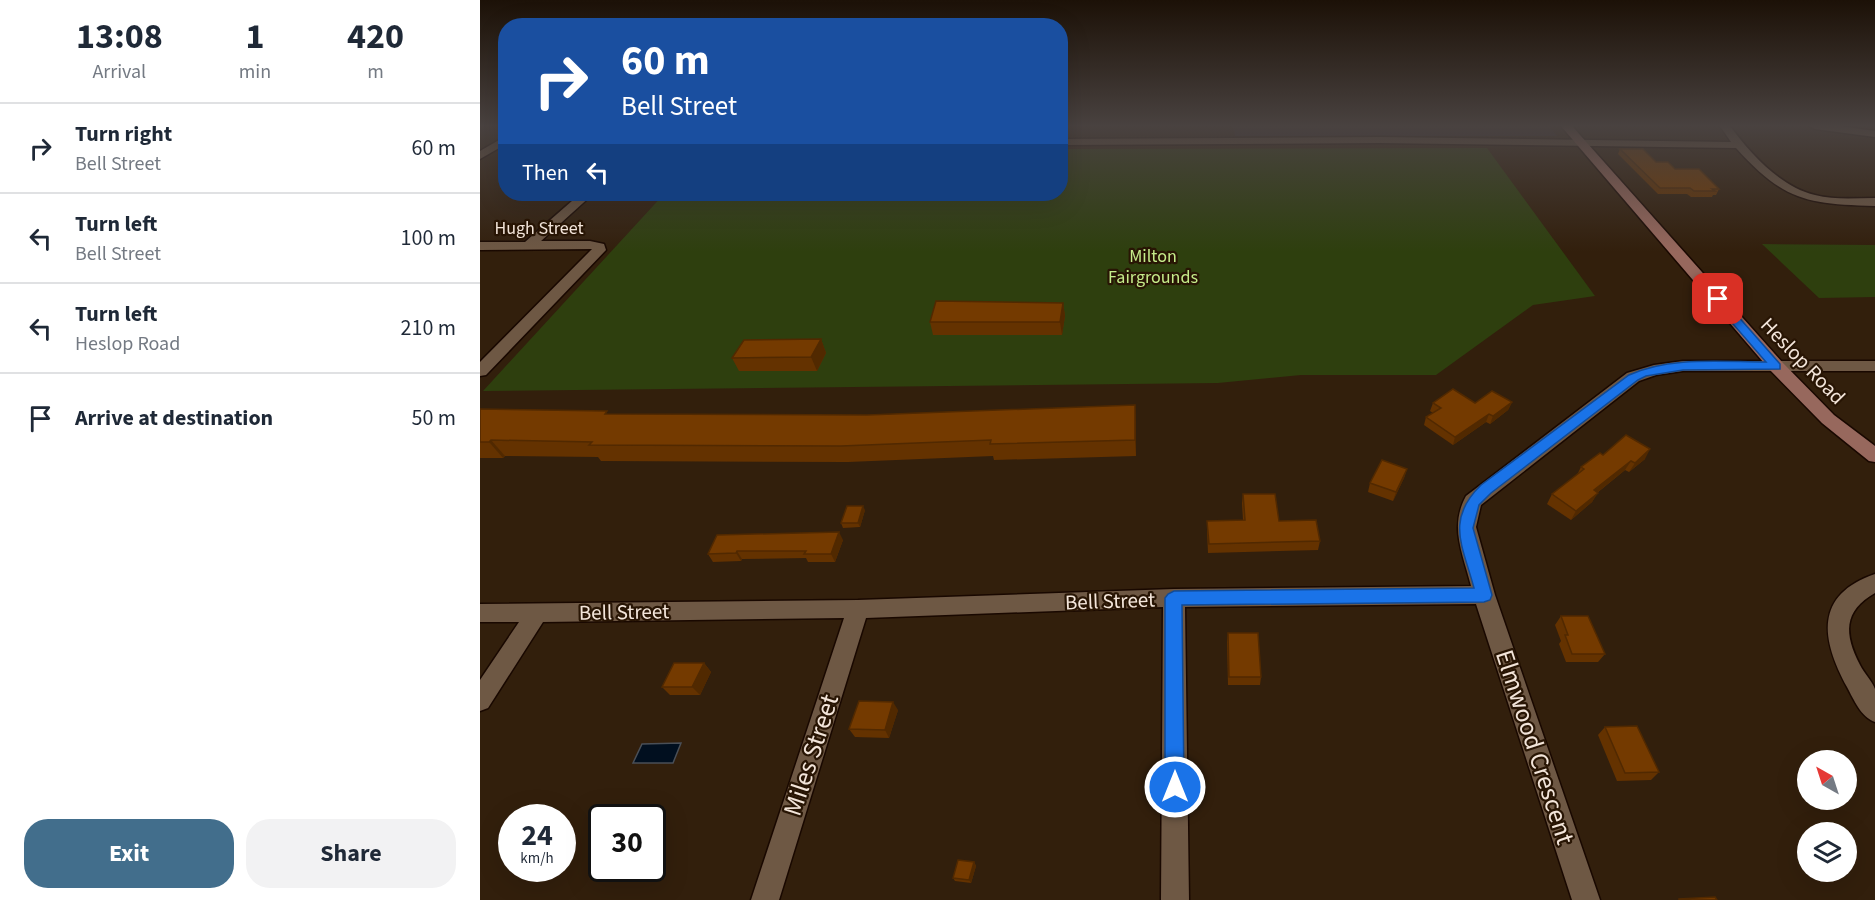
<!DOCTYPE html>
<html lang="en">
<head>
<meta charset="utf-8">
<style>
	:root { --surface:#fff; --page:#f2f2f3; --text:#1f2937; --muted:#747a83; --line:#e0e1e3; --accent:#426e8c }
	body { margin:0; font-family:"Source Sans 3",sans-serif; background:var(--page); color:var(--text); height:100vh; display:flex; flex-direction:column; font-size:22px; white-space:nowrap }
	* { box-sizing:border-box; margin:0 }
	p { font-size:20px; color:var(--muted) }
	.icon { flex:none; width:33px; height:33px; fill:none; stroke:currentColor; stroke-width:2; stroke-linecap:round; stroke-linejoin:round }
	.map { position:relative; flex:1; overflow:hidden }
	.side { display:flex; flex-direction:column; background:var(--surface); width:480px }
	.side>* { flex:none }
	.guide { position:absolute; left:18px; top:18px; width:570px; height:183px; border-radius:24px; box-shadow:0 6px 24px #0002; background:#1a4fa0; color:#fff; overflow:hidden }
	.needle { width:39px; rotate:321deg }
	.buttons { position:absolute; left:1317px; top:750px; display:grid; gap:12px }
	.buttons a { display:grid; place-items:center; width:60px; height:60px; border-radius:50%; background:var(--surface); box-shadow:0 6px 24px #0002; font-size:30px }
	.speed { position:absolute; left:18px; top:804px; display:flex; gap:12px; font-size:30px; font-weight:700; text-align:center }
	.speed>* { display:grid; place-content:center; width:78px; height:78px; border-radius:50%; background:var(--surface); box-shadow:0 6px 24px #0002; line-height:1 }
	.speed small { font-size:15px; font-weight:400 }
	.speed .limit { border:3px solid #111; border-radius:9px; background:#fff; color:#111 }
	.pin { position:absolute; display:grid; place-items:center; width:51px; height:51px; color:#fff; margin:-26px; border-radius:12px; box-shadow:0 3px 9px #0006 }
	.me { position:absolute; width:66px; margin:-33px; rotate:0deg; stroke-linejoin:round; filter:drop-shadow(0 0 4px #0008) }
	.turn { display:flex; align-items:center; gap:21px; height:126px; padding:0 24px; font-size:27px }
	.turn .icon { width:78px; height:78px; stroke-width:2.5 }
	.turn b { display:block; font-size:42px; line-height:51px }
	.then { display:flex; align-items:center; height:57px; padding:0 24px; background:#0003; gap:12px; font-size:22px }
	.eta { display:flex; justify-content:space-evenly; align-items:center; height:102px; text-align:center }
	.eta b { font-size:36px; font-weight:700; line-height:42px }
	.primary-button { display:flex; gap:12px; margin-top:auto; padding:12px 24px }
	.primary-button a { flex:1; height:69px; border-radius:24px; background:var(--accent); color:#fff; font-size:24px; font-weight:700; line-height:69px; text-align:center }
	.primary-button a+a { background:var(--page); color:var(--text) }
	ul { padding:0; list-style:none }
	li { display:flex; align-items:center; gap:18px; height:90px; padding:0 24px; border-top:2px solid var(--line) }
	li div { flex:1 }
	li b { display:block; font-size:22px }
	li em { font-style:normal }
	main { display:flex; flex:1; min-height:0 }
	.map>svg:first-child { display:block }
</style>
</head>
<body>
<main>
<section class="side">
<div class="eta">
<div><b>13:08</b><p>Arrival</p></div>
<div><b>1</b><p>min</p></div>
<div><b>420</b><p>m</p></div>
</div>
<ul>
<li><svg class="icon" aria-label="right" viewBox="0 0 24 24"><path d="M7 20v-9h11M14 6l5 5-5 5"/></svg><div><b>Turn right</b><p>Bell Street</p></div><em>60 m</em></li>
<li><svg class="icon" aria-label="left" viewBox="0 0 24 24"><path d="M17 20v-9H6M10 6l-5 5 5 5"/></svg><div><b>Turn left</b><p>Bell Street</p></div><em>100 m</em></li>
<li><svg class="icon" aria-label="left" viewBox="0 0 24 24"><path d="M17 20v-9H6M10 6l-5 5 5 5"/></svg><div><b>Turn left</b><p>Heslop Road</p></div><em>210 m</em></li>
<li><svg class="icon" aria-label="arrive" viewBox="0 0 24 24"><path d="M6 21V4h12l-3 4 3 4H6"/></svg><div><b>Arrive at destination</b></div><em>50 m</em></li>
</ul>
<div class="primary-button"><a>Exit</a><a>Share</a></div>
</section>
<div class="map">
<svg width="1395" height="900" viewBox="0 0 1395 900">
	<rect width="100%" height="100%" fill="#321f0c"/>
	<!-- education -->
	<path fill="#322634" d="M753,126h316l8,10h-322z"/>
	<!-- green -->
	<g fill="#2e3f0e">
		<path d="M1007,148l108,148 -62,9 -97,70h-135l-83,8 -735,8 181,-197h396l1,-45z"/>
		<path d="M1282,244l113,1v52l-56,1z"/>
	</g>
	<!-- water -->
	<path fill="#010f1f" stroke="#4a4f57" stroke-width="1.5" d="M201,743l-8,20h-40l9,-19z"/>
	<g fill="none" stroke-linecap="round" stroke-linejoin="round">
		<defs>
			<g id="street">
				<path d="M1240,126h10c20,27 50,61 85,69 19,5 40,3 60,3v8c-68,-2 -91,-5 -139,-58l-356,-5 -320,2v-6l320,-2 351,5z"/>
				<path d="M1330,126h29l36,5v6l-60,-8z"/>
				<path d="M26,136v8l-26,15v-8z"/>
				<path d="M100,194h13l-52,47h49l14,3 2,6 -120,125 -6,1v-14l112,-113 -112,1v-8h45z"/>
				<path d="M1203,361h192v10h-192l-27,4 -17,6 -158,124 -5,22 19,68 105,305h-28l-96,-296 -291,3 4,293h-28l2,-293 -297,11 -87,282h-28l93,-282 -301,4 -55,86 -8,3v-31l39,-58h-39v-18l378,-4 316,-11 297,-3c-8,-32 -22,-59 -5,-90l161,-123 27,-8z"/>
				<path d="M1395,574v19c-32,18 -31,41 -15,72 4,8 12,16 15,24 0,9 0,24 0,33 -14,-5 -21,-22 -28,-35 -26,-48 -33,-92 28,-113z"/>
			</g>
			<path id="secondary" d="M1081,126h11l210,236 52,53 41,31v16l-6,-1 -47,-38 -52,-53z"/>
		</defs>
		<!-- street casing -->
		<use href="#street" stroke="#190800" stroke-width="3"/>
		<!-- secondary casing -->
		<use href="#secondary" stroke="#190800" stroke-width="3"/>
		<!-- street -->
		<use href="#street" fill="#6e5844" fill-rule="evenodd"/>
		<!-- secondary -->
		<use href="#secondary" fill="#97685d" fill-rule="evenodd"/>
	</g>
	<!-- wall -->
	<g fill="#643200">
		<path d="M1140,149l55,20 44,20 -3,6h-3l-1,2h-21l-4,-3h-29l-40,-40z"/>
		<path d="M583,303l2,13 -3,19h-129l-3,-13z"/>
		<path d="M341,339l5,14 -9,18h-78l-7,-13z"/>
		<path d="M1032,402l-4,8 -18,14 -4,-2 -33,23 -29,-20 2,-8 7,-4 -3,-2 3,-8z"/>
		<path d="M0,409l129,5 527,7v35l-142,4 -1,-4 -145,6 -247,-1 -3,-4 -93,-1 -2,2h-23z"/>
		<path d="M1123,455l42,4 -16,13 -4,-2 -28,23 -5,9 -21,18 -24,-16 5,-10 25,-19 4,-8z"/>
		<path d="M927,469l-3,9 -11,23 -25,-9 2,-9z"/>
		<path d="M763,494l36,27 41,20 -2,9 -110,3 -1,-22v-10l36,-1 -1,-17z"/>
		<path d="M385,510l-5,17 -17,1 -2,-5z"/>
		<path d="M363,540l-8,22h-27l-2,-4 -64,1 -1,2 -28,1 -5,-8z"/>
		<path d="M1081,616l44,38 -7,8h-32l-7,-18 2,-3 -6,-16z"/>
		<path d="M748,633l33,44 -1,8h-32l-1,-43z"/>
		<path d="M224,663l7,9 -11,23h-30l-8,-8z"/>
		<path d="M418,710l-9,28 -34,-1 -6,-8z"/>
		<path d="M1125,727l54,45 -8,8 -34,1 -19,-46z"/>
		<path d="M494,862l2,4 -5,17 -16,-2 -2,-3z"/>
	</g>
	<!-- shaded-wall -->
	<g fill="#512900">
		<path d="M583,303l2,13 -3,19 -2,-13z"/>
		<path d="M341,339l5,14 -9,18 -6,-14z"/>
		<path d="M1032,402l-4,8 -18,14 3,-8z"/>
		<path d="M655,405l1,16v35l-1,-16z"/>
		<path d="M1009,414l-3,8 -33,23 2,-8z"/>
		<path d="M11,440l14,16 -2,2 -14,-16z"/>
		<path d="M1170,449l-5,10 -16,13 6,-9z"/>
		<path d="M1151,461l-6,9 -37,30 6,-10z"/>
		<path d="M927,469l-3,9 -11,23 3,-9z"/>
		<path d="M1118,493l-6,9 -21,18 5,-9z"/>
		<path d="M383,506l2,4 -5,17 -2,-4z"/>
		<path d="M359,532l4,8 -8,22 -4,-8z"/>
		<path d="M257,551l5,8 -1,2 -5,-8z"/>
		<path d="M224,663l7,9 -11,23 -8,-8z"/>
		<path d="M413,702l5,8 -9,28 -4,-8z"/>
		<path d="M494,862l2,4 -5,17 -2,-3z"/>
	</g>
	<!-- building -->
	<g fill="#743a00" stroke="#512900" stroke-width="1.5">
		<path d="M1140,149h23l13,13h12l7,7h24l20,20h-7l3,2h-21l-4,-3h-30z"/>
		<path d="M456,301l127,2 -3,19h-130z"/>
		<path d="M341,339l-10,18 -79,1 12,-18z"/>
		<path d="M973,389l22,14 17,-12 20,11 -19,14 -4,-2 -34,23 -29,-20 15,-9 -8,-5z"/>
		<path d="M655,405v35l-145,4 1,-4 -150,6 -252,-1 3,-3 -101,-2 -2,2h-9v-33l127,2 -2,3 262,1z"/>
		<path d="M1146,435l24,14 -15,14 -4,-2 -37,29 4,3 -22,18 -24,-17 32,-25 -3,-2 19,-14 3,2z"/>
		<path d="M902,460l25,9 -11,23 -26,-9z"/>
		<path d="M763,494h32l4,27 37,-1 4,21 -111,3 -2,-23 38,-1z"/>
		<path d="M367,506h16l-5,17h-17z"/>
		<path d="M359,532l-8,22h-27l2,-3h-69l-1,2 -28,1 9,-19z"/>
		<path d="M1081,616h27l17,38h-33l-7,-19h3z"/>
		<path d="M748,633h30l3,44h-32z"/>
		<path d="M194,663h30l-12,24h-30z"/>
		<path d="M379,701l34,1 -8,28 -36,-1z"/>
		<path d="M1157,726l22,46 -34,1 -20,-46z"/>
		<path d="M478,860l16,2 -5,18 -16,-2z"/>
		<path d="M1235,897l2,3h-38v-1z"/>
	</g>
	<!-- sky -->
	<linearGradient id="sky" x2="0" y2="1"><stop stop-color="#1c1107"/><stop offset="0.5" stop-color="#494240"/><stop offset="1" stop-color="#494240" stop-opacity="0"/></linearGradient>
	<rect width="1395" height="252" fill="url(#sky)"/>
	<!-- route -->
	<path fill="#1a73e8" stroke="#114b97" stroke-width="1.5" d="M1238,296l3,1 59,67v5l-97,1 -37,6 -8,4 -147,113 -12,12 -6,23 19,67 -2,5 -6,2 -302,3 2,182 -2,7 -7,3 -7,-3 -3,-7v-189l3,-4 6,-3 300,-3c-11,-42 -29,-68 7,-103l148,-110c41,-19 93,-13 137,-13l-52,-60v-5z"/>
	<g text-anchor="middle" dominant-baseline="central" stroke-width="4.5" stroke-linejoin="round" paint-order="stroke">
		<!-- far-street labels -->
		<g font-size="18" fill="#f3e5da" stroke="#281504">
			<text x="59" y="228">Hugh Street</text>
		</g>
		<!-- far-park labels -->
		<g font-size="18" fill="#c5ec8a" stroke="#281504">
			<text x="673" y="256">Milton<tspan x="673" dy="21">Fairgrounds</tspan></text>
		</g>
		<!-- street labels -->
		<g font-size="21" fill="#f3e5da" stroke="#281504">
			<text transform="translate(1323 361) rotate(46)">Heslop Road</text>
			<text transform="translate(630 601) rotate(-2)">Bell Street</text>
			<text transform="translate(144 612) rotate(-1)">Bell Street</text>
		</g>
		<!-- near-street labels -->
		<g font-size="26" fill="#f3e5da" stroke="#281504">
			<text transform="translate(1055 747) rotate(72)">Elmwood Crescent</text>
			<text transform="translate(331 755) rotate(-72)">Miles Street</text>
		</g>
	</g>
</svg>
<div class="buttons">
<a><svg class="needle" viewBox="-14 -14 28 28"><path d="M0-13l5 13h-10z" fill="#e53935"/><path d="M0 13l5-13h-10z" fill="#747a83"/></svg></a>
<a><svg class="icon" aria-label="layers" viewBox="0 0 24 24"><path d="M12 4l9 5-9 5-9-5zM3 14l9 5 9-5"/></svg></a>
</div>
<div class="speed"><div>24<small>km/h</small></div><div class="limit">30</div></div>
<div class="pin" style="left:1238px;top:299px;background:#d93025"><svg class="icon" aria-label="arrive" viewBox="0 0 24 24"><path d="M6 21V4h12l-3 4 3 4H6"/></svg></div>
<svg class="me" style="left:695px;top:787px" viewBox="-20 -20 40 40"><circle r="17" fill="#1a73e8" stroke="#fff" stroke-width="3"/><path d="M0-11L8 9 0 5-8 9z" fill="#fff"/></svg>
<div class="guide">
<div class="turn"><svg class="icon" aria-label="right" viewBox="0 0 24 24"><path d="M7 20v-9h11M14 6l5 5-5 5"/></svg><div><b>60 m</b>Bell Street</div></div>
<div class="then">Then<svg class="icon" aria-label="left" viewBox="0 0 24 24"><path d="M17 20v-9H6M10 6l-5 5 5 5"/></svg></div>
</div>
</div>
</main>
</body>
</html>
